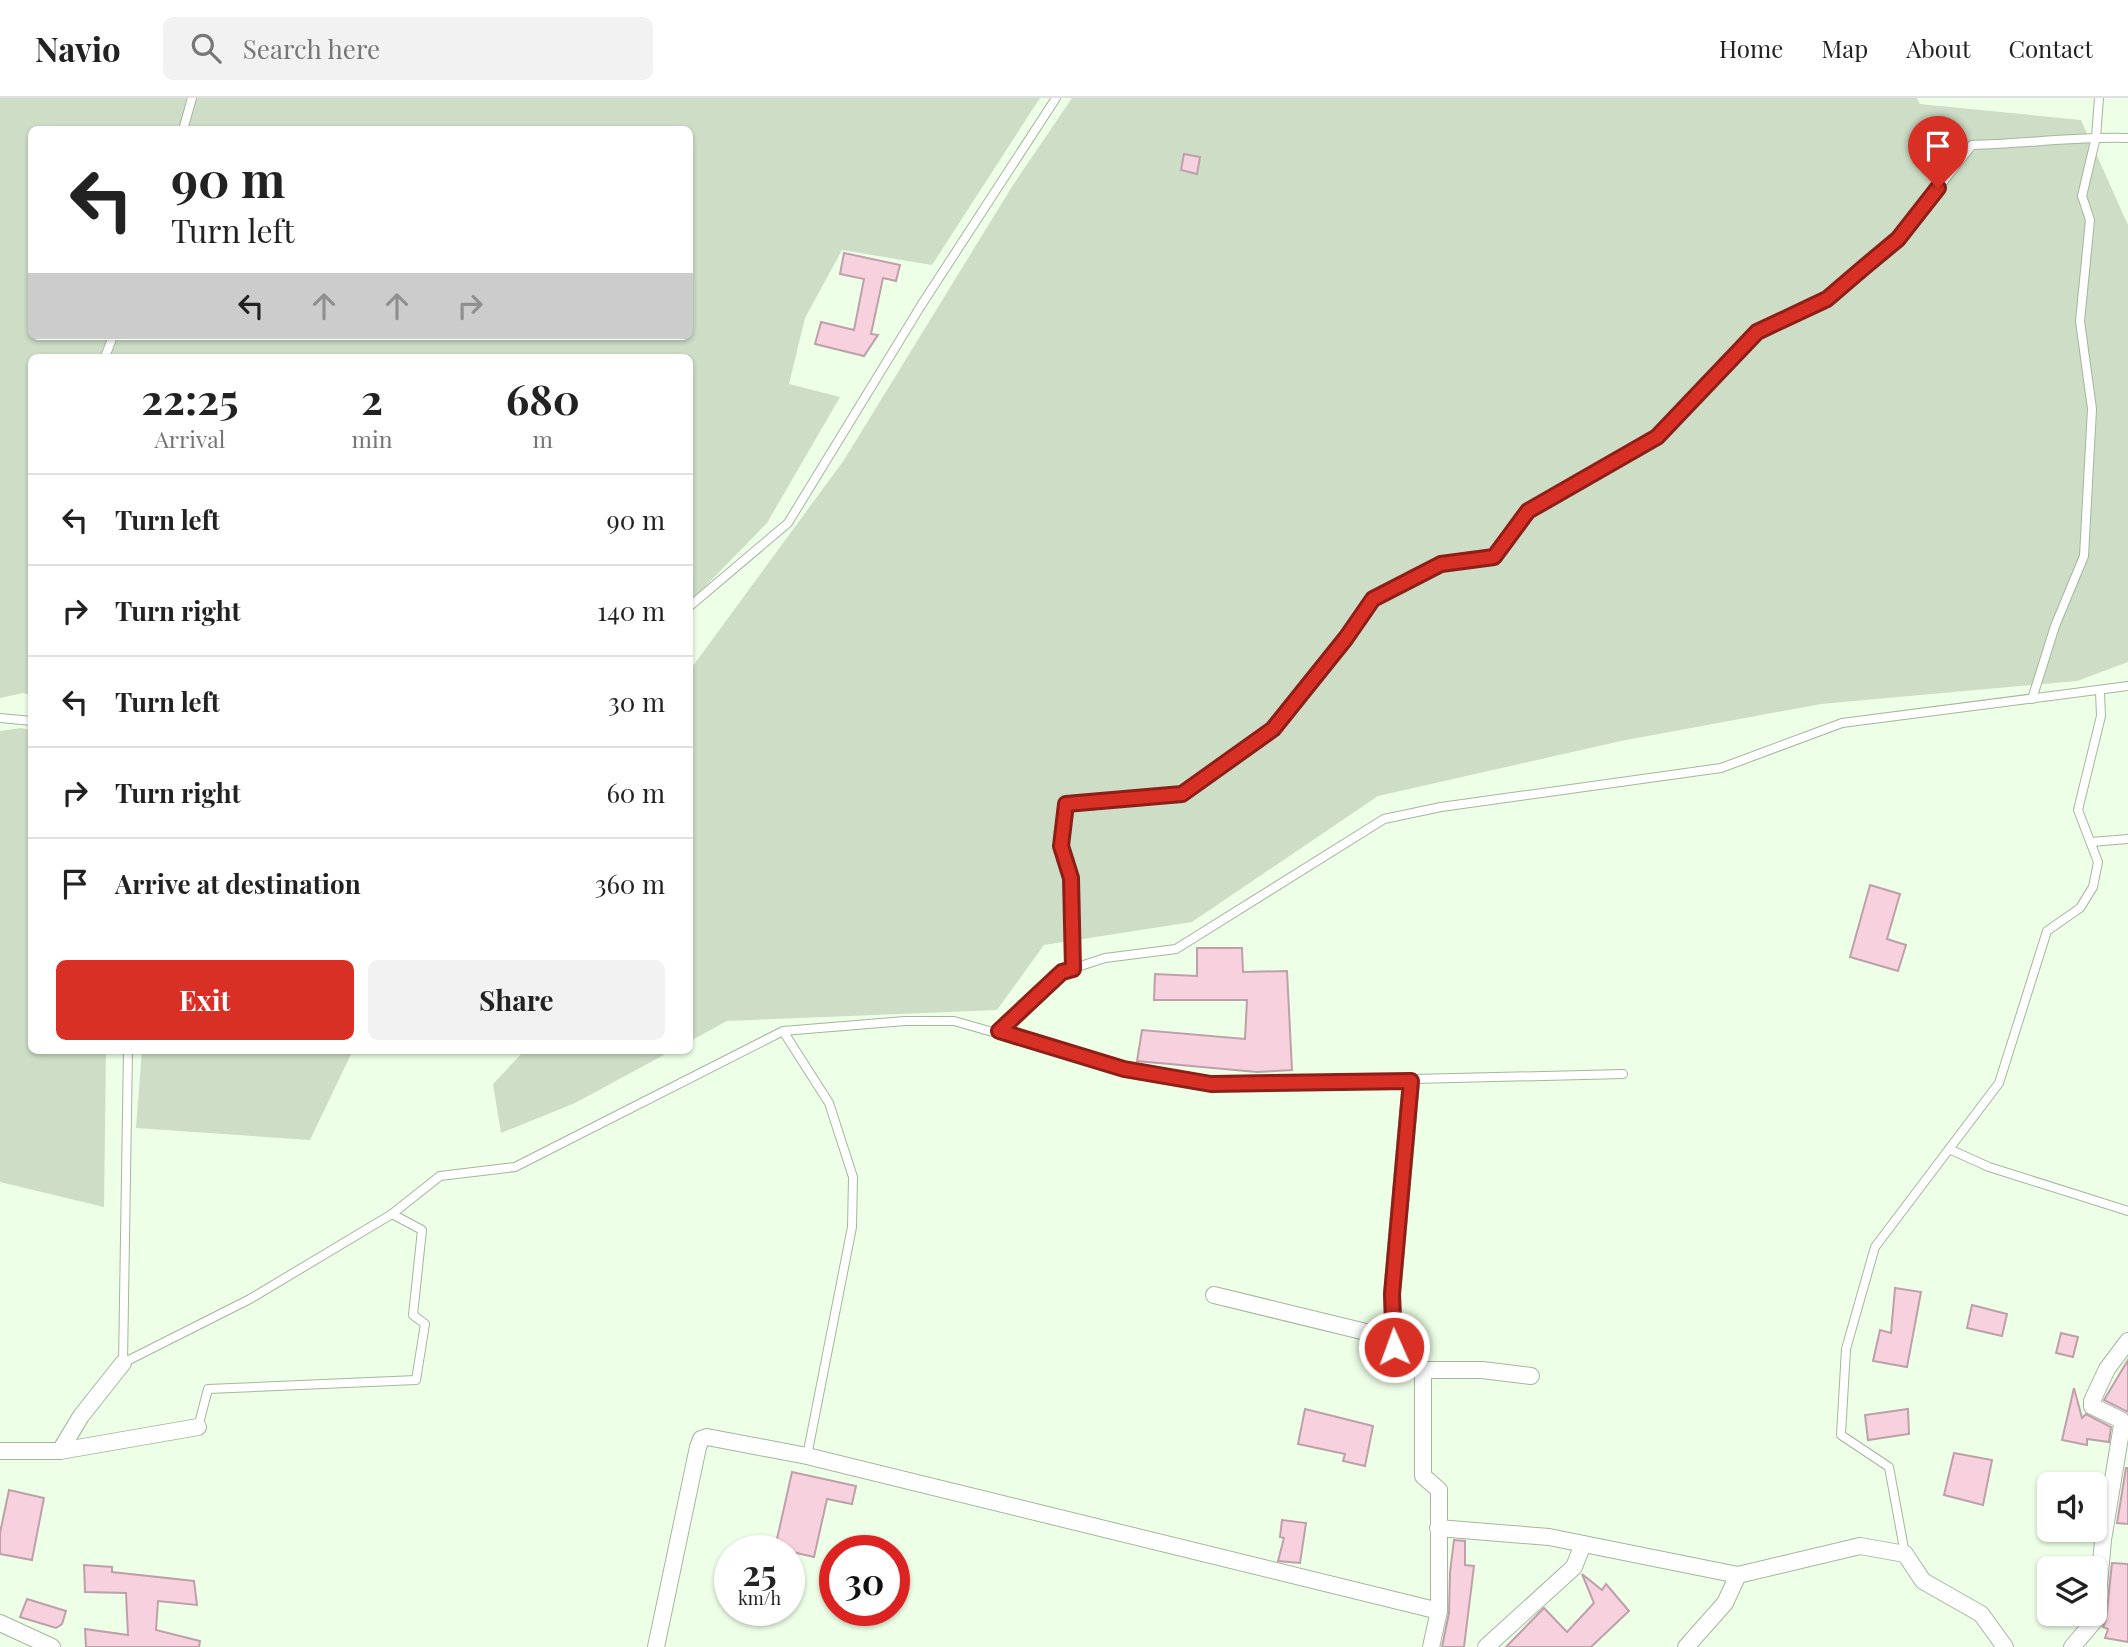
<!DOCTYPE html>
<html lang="en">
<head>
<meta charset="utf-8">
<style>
	:root { --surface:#fff; --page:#f2f2f2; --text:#222; --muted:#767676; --line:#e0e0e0; --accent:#d93025 }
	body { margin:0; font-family:"Playfair Display",serif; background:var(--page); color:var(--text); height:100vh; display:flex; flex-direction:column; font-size:26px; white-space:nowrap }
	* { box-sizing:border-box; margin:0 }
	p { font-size:23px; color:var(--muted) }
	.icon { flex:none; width:38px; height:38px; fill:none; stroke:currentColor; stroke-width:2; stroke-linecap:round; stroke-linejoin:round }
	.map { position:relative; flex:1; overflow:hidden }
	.drawer { position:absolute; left:28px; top:256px; width:665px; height:700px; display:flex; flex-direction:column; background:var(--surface); border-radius:10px; box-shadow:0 2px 5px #0004 }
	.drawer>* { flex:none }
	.hud { position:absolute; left:28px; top:28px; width:665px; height:214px; border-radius:10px; box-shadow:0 2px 5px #0004; background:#fff; color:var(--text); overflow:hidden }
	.buttons { position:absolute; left:2037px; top:1374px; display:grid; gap:14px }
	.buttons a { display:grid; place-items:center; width:70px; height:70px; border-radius:10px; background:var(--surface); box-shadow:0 2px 5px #0004; font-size:35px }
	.speed { position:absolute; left:714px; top:1437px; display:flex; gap:14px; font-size:35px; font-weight:700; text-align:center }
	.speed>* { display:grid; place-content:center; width:91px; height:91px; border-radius:50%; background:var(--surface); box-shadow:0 2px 5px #0004; line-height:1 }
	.speed small { font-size:18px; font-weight:400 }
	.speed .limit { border:10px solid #d22; background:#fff; color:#111 }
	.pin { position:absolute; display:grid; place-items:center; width:60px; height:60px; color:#fff; margin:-72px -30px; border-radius:50% 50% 50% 0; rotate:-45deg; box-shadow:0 0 7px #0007 }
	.pin .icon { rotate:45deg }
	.me { position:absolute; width:77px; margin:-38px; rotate:358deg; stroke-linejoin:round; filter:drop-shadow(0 0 5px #0008) }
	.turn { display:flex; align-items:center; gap:24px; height:147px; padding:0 28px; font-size:32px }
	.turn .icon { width:91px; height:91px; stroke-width:2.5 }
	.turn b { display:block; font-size:49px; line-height:60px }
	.lanes { display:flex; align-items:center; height:66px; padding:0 28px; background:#0003; justify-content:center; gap:35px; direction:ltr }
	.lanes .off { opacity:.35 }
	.eta { display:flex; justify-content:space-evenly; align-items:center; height:119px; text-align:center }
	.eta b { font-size:42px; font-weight:700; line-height:49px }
	.action { display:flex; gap:14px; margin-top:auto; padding:14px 28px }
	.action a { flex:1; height:80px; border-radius:10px; background:var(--accent); color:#fff; font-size:28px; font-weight:700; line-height:80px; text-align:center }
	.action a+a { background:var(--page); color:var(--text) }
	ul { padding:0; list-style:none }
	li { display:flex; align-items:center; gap:21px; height:91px; padding:0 28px; border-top:2px solid var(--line) }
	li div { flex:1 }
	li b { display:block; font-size:26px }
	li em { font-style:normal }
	header { display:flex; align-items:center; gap:42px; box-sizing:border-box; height:98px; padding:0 35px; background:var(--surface); border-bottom:2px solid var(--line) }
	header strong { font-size:33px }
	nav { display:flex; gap:38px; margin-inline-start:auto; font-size:24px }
	.search { width:490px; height:63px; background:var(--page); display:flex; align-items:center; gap:18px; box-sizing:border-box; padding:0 24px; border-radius:10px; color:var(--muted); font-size:26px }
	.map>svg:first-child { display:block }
</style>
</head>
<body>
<header>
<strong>Navio</strong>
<div class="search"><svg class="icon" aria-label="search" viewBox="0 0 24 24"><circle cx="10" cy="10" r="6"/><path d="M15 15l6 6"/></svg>Search here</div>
<nav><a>Home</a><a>Map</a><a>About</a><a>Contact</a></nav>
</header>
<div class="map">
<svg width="2128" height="1549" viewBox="0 0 2128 1549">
	<rect width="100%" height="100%" fill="#eeffe7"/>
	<!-- green -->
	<g fill="#cdddc6" fill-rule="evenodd">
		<path d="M0,0h1040l-108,167 -90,-15 -37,68 -16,66 51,13 -73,126 -77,79v-245h-658l-1,338 -8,-2 -23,5zM32,32h658v206h-658z"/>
		<path d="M1072,0h845l3,6 161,16 47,105v437l-51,19 -256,23 -200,37 -243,55 -186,126 -148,23 -47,65 -270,11 -37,20v-371l154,-210 169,-275z"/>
		<path d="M21,630l11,2v320h74l-2,157 -104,-25v-451z"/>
		<path d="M142,952h211l-43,90 -174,-12z"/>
		<path d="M525,952h148l-98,53 -74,30 -8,-49z"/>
	</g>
	<!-- building -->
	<g fill="#f7d1de" stroke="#bda0aa" stroke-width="2">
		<path d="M1184,56l16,3 -3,17 -16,-4z"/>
		<path d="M844,155l56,12 -4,16 -13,-3 -12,56 7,1 -14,21 -49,-12 6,-22 33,8 10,-51 -24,-5z"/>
		<path d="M1870,787l30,9 -13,45 19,6 -8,26 -48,-14z"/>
		<path d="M1197,850h45l1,24 44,-1 5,99 -35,2 -120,-11 5,-31 103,9 2,-39h-93l1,-26 42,2z"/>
		<path d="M1895,1190l26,4 -14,75 -34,-6 7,-31 11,3z"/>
		<path d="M1972,1207l35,9 -5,22 -35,-8z"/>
		<path d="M2061,1235l17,4 -5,20 -17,-4z"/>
		<path d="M2128,1262v52l-24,-12z"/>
		<path d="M2074,1290l8,30 4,-4 25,13 -2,15 -22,-3v6l-25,-5z"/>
		<path d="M1305,1311l68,17 -8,40 -22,-5 2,-7 -47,-10z"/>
		<path d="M1908,1311l1,25 -41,6 -3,-25z"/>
		<path d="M1954,1355l38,7 -9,45 -39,-10z"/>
		<path d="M2126,1370h2v56l-11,-1z"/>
		<path d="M792,1374l64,14 -4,18 -25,-5 -13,58 -39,-9z"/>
		<path d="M9,1392l35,8 -12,62 -32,-6v-21z"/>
		<path d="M1282,1422l24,3 -6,40 -22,-2 6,-23 -4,-1z"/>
		<path d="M1454,1442l11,1v24l9,1 -10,81h-22l7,-34 1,-41z"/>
		<path d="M2112,1465l16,1v78l-23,-4 3,-9 -5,-2 3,-7z"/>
		<path d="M84,1467l28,2v5l82,9 3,24 -39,-4 -2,29 44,11 -1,6h-113l-1,-18 43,6 -2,-42 -41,-1z"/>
		<path d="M1582,1476l20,16 4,-6 23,27 -38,36h-85l38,-39 23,24 27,-29z"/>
		<path d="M27,1501l39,12 -4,13 -6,4 -36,-11z"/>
	</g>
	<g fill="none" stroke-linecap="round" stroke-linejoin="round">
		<defs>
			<g id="lane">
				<path d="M183,32l9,-32"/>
				<path d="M105,259l8,-21"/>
				<path d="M690,508l98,-83 134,-219 134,-206"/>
				<path d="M2032,601l23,-73 29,-70 8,-147 -12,-88 10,-101 -8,-24 14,-59 3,-39"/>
				<path d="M0,620l32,3"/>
				<path d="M2091,744l37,-3"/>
				<path d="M1072,871l-1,-91 -10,-32 5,-42 116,-10 91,-65 73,-91 27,-39 68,-35 53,-7 34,-46 129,-74 100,-105 70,-33 71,-60 74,-94c52,-1 104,-9 156,-7"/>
				<path d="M783,933l46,72 24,74 -1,50 -45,229"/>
				<path d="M999,933l63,-59 43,-14 71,-9 208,-130 57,-12 280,-39 121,-45 286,-37"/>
				<path d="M128,952l-5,313 127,-64 142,-85 48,-38 75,-9 268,-136 122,-10h49l169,48 88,15 412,-10"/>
				<path d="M1949,1051l40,18 139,44"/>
				<path d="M198,1329l10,-38 208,-9 9,-56 -12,-9 9,-85 -30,-16"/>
				<path d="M1905,1456l-16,-87 -48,-32 5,-86 29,-102 124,-164 48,-152 33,-23 13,-21 5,-25 -20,-52 23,-94 -1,-24"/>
			</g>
			<g id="street">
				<path d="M1411,983l-19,213 2,53 29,23v106l16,14v121l-8,36"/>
				<path d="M1214,1197l156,38 24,14"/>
				<path d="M1423,1272h59l49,6"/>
				<path d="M0,1353h60l138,-24"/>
				<path d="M60,1353l21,-35 42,-53"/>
				<path d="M1438,1430l111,9 189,38 122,-29 45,8 18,27 58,33 24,33"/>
				<path d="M0,1525l52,24"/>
				<path d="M656,1549l42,-200 3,-8 6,-2 100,19 632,155"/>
				<path d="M1486,1549l88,-80 9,-23"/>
				<path d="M1686,1549l39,-44 13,-28"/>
				<path d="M2072,1549l24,-28 7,-79 19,-115 -1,-5 -29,-14v-5l15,-32 21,-28"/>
			</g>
		</defs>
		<!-- lane casing -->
		<use href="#lane" stroke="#a5b59f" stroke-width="10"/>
		<!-- street casing -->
		<use href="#street" stroke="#a5b59f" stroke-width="18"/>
		<!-- lane -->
		<use href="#lane" stroke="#fff" stroke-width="8"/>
		<!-- street -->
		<use href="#street" stroke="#fff" stroke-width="16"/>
	</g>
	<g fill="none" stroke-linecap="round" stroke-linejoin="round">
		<defs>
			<path id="route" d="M1394,1249l-2,-53 19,-213 -200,3 -87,-15 -125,-38 63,-59 11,-3 -2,-91 -10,-32 5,-42 116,-10 91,-65 73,-91 27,-39 68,-35 53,-7 34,-46 129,-74 100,-105 70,-33 35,-30 36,-30 40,-51"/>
		</defs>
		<!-- route casing -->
		<use href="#route" stroke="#8d1f18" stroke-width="18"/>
		<!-- route -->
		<use href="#route" stroke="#d93025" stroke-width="12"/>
	</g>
</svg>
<div class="buttons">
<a><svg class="icon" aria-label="sound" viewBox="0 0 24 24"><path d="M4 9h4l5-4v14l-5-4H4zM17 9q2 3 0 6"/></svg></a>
<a><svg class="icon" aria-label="layers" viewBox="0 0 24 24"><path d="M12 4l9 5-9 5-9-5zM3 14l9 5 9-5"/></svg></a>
</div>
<div class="speed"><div>25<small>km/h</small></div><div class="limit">30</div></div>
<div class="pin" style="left:1938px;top:90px;background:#d93025"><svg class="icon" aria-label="arrive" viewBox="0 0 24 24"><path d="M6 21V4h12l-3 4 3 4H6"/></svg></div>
<svg class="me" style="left:1394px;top:1249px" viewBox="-20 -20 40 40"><circle r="17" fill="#d93025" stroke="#fff" stroke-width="3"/><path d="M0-11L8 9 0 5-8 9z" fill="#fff"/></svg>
<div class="hud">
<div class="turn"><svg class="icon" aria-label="left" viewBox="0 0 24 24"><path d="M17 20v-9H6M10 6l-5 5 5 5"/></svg><div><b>90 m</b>Turn left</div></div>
<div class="lanes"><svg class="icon" aria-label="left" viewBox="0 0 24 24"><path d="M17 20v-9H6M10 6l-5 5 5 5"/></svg><svg class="icon off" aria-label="ahead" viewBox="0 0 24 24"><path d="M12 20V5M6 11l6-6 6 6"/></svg><svg class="icon off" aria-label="ahead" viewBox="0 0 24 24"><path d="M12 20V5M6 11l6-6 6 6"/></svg><svg class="icon off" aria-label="right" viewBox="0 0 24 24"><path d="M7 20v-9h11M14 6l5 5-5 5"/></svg></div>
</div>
<section class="drawer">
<div class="eta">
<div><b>22:25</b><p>Arrival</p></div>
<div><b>2</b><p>min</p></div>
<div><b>680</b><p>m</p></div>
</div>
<ul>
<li><svg class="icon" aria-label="left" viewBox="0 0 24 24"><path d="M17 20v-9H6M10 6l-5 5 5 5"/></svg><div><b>Turn left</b></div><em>90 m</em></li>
<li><svg class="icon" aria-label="right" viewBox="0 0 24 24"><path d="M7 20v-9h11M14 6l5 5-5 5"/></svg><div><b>Turn right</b></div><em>140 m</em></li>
<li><svg class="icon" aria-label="left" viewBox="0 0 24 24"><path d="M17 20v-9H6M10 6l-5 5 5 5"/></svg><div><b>Turn left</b></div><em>30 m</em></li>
<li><svg class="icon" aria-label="right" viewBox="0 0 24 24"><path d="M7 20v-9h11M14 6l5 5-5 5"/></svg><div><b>Turn right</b></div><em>60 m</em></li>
<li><svg class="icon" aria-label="arrive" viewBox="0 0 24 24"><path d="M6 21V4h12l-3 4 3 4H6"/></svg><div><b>Arrive at destination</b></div><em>360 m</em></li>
</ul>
<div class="action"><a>Exit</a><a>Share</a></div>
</section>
</div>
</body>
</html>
